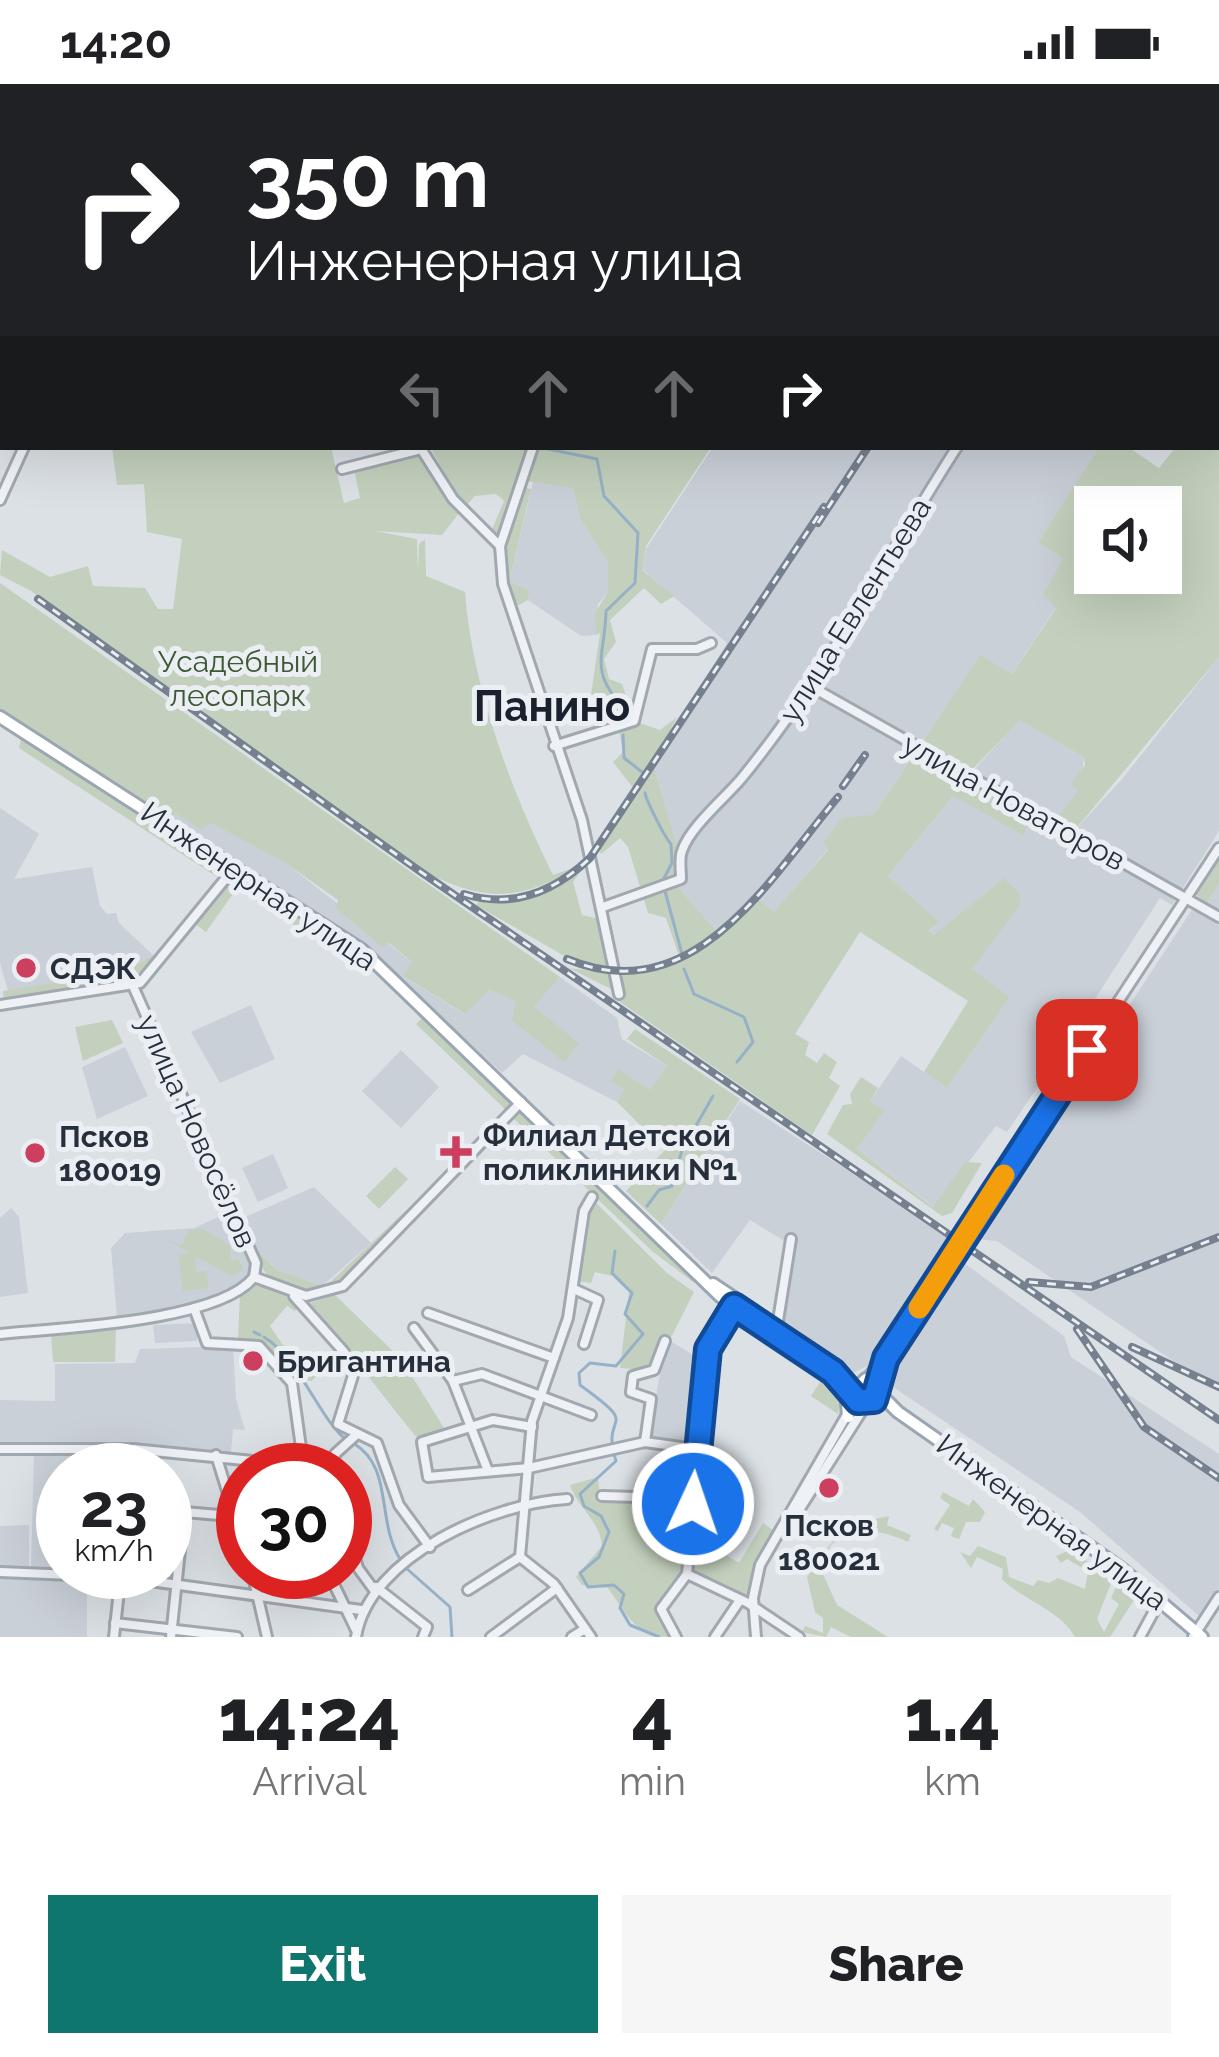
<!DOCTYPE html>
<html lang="en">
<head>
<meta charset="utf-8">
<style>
	:root { --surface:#fff; --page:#f6f6f6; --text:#202124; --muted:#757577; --accent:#0f766e }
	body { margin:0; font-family:Raleway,sans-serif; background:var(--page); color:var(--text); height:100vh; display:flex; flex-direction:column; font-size:45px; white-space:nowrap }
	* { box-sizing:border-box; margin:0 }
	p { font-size:39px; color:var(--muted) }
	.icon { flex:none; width:66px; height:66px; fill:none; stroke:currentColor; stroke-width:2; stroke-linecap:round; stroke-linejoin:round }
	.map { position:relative; height:1553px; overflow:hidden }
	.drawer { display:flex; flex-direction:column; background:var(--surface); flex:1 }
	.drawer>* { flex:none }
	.top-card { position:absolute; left:0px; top:0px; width:1221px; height:366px; box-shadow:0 12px 48px #0002; background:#202124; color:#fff; overflow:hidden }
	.fabs { position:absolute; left:1074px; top:402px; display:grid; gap:24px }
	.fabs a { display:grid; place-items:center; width:108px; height:108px; border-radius:0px; background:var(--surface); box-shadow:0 12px 48px #0002; font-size:60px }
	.speed { position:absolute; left:36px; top:1359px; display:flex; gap:24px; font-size:60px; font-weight:700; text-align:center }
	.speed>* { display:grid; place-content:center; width:156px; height:156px; border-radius:50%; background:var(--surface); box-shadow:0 12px 48px #0002; line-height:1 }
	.speed small { font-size:30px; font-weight:400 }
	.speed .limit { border:18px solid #d22; background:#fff; color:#111 }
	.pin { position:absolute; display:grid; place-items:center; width:102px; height:102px; color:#fff; margin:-51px; border-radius:24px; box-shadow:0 6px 18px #0006 }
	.me { position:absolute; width:132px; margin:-66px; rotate:3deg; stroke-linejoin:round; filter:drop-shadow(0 0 9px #0008) }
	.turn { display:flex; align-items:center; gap:42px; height:252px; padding:0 48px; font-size:54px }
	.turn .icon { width:156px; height:156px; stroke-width:2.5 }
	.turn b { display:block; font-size:84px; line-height:102px }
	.lanes { display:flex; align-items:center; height:114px; padding:0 48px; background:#0003; justify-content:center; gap:60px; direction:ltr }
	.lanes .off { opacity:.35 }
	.eta { display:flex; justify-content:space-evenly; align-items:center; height:204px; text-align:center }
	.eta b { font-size:72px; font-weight:800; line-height:84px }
	.cta { display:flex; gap:24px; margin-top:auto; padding:24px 48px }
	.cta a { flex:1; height:138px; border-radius:0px; background:var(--accent); color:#fff; font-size:48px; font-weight:800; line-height:138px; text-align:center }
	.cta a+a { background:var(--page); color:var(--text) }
	.status { display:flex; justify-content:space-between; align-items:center; height:84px; padding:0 60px; background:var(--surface); direction:ltr }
	.status svg { height:33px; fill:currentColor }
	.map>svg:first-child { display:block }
</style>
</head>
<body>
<div class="status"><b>14:20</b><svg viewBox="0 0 49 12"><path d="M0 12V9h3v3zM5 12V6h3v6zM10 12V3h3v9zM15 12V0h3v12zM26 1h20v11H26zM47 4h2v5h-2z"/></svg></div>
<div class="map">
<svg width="1219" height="1553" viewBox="0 0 1219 1553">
	<rect width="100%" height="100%" fill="#dce1e6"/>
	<!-- built -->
	<g fill="#cad0d8">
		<path d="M713,363h386l-61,95 25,17 -7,48 -45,68 -31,-19 -107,159 -45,34 -54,64 -55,21 -43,-49 2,-36 -25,-85 74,-121 -85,-74 4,-20z"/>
		<path d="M534,394l39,10 7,31 28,43v30l-10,12 -2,31 -15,1 -53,-36 2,-10 -21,-6z"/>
		<path d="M1219,573v174l-47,74 -12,-7 -80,124 -9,-5 -36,56 8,6 -36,53 -11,-6 -62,81 -77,-58 26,-38 -13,-10 31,-45 46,32 63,-91 -38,-27 31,-91 -70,58 -4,-5 9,-9 -50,-47 66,-81 68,39 8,-17 -67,-35 57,-63 64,38 -9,73 48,-52z"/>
		<path d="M0,724l39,26 -25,45 78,-12 8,39 7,8 9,-1 3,10 34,32 -29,17 -116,19 -8,-28z"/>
		<path d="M174,729l36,10 72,37 131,103 -9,14 60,37 26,-24 44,17 26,-30 57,41 5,21 45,27 -17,25 -32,-21 6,19 -7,13 -94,-48 -21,19 -141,-131 -191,-123z"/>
		<path d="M1219,800v508l-222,-151 -21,-2 223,-340 7,5z"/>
		<path d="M251,921l24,54 -55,24 -29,-51z"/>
		<path d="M125,963l23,49 -51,23 -15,-52z"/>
		<path d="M401,966l38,37 -38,41 -39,-37z"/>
		<path d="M740,1017l211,136 -82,128 -16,8 -72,-50 10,-78 -41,-25 -38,53 -51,-49z"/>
		<path d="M273,1070l15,34 -30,14 -16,-34z"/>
		<path d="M314,1103l57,56 -51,45 -43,-18 -19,-19 -15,-33z"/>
		<path d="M11,1124l8,9 9,76 -28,4v-79z"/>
		<path d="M229,1128l26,54 -13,19 -60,26 -65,6 -6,-69 14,-15 69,-5z"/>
		<path d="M964,1179l100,73 7,21 148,97v134l-20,28 -119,-104 -196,-131z"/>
		<path d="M197,1239v18l-42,2 -2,-18z"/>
		<path d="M672,1258l31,19 -10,82 -44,-7 13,-74z"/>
		<path d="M233,1262l3,53 9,31 -12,-1 -2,24 -104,-8h-127v-45l55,1v-37l80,-1 5,-14z"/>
		<path d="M34,1368h96l-2,18h-65v101l-32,-2z"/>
		<path d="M647,1412l44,5 -5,35 -43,-22z"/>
		<path d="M29,1441v41h-29v-40z"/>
		<path d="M0,1490l87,7v56h-87z"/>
	</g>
	<!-- green -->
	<g fill="#c3d0bd" fill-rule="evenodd">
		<path d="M331,0h302l9,3h-311z"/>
		<path d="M872,0h347v217l-1,-214z"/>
		<path d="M0,82l3,1v234l-3,-1z"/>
		<path d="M1219,349v224l-145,174 -19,-10 23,-30 -7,-8 14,-18 -1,-8 -64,-37 -52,54 -49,-27 61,-92 32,19 44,-66 -13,-14 20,-35 -25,-17 61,-95h29l31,21 17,-21h42zM1095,423h66v66h-66z"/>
		<path d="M112,363h219l13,56 16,-5 -6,-29 66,-18 40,61 -18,23 -67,-4 42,8 1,34 1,-29 6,-5 1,37 39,16c7,95 46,198 88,283l23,-8c-53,34 -91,35 -147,7l-398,-283 -31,-16 2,-25 48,27 38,-11 5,20 52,2 13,21h15l9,-70 -35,-7 -3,-48 -27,1z"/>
		<path d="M430,363h101l-8,40 8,2 -22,94 21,7 -2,10 -16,9c-5,-23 1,-63 -22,-75l14,-33 -8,-7 -21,2 -11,12z"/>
		<path d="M536,363h175l-65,99 -4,24 32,26 -13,8 -17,-16 -34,32 6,22 -12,17 5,20 13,5 7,21 -20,18 -18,-28 9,-62 -4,2 -1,-22 13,-21v-30l-28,-43 -7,-31 -47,-7z"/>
		<path d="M0,499l560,394 -26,30 45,36 -15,19 -52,-42 4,-19 -26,-11 -25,24 -62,-38 9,-14 -23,-19 -7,4 -46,-39 2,-8 -57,-40 -71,-37 -8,7 -27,-17 -5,6 -170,-108z"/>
		<path d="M677,633l-24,47 25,85 -2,36 43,49 35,-38 20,16 54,-62 -5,-7 19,-25 31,-3 40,-59 117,61 -7,18 -70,-39 -65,80 51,46 -10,9 4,5 71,-58 15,15 1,12 -48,64 38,28 -63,91 -23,-16 44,-71 -108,-69 -65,102 14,8 -4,13 12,8 7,-10 13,9 -8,16 11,8 -28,49 -195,-135v-8l-48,-24 47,6 64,-15 -14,-41 -18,-5 -20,-66 -8,-9 -19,16 -3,-10 36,-55 -21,-27 10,-10 -4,-22 21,-7 20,7z"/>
		<path d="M22,651l203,132 -5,12 -201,-131z"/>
		<path d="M1219,770v30l-13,20 -11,-11z"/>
		<path d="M585,781l-12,17 9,33 22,5 11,50 -49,-13 -90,-52 4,-5c43,4 71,-8 105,-35z"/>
		<path d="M235,788l123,79 -7,11 -124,-80z"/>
		<path d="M224,801l11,6 -29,41 -12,-9z"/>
		<path d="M153,871c-4,35 -116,41 -149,46l-1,-10 121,-19z"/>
		<path d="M425,931l92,88 -9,9 -92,-88z"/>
		<path d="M112,936l11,23 -40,18 -8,-34z"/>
		<path d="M635,945l105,70 -79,125 -35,-33 39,-41 -48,-48 7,-13 -13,-8 7,-12 32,21 17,-24 -40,-27z"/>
		<path d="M861,993l17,11 -8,13 14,10 -27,38 76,58 32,-45 17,1 -30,50 -10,3 -115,-82 16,-29 9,-1 -2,-10z"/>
		<path d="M520,1024l178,170 -5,4 -41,-31 -140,-134z"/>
		<path d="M395,1083l13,12 -29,30 -13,-13z"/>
		<path d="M435,1099l-93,100 -31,12c-27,-10 -50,-12 -53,-44l19,19 48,17z"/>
		<path d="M589,1112l78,77 27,19 -40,79 -34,-3 9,-76 -17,-16 -17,-4 -4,11 -14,-2z"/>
		<path d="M202,1145l28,16 1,16 7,-2 6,11 -12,6 -37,-20 1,16 11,-1 1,17 -25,3 -5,-36 11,-2 -22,-13 15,5 7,-15z"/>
		<path d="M254,1201l17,2 28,18 -4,6 -8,-5 -17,20 17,25 29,25 -4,5 -19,-2 -27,-32 -28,-7 2,-48z"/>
		<path d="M335,1211l66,64 45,72 -28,8c-39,-47 -70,-93 -114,-134z"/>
		<path d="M116,1242l-1,36h-62l-2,-29z"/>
		<path d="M826,1289l16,15 -4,26 -27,-18z"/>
		<path d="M598,1393l2,20 47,-1 -4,18 43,22 -3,37 -29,37 20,27c-38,0 -45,-19 -66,-49l-26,-3 -6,-8 26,-31c-2,-26 -24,-37 -32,-61z"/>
		<path d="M943,1408l26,14 4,-7 12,13 -5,10h-14l-7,17 -8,-3 3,-8 -12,-5 -4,8 -4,-2 16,-24 -10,-7z"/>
		<path d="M889,1432l-2,9 24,10 -3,7c-36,-17 -81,-20 -86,30l15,33 51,32h-37l-20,-10 -5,10 -24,-5 3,-6 18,7v-15l-8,-6 -8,-35c31,-42 28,-51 82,-61z"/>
		<path d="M763,1439l10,7 -17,29 -9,39 -59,-25 4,-39 47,29z"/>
		<path d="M978,1462l28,11 3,20 24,9 5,-6 11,3 9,-5 27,11 3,-18 -21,-12 -6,4 -5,-7 14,-6 43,28 -16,41 7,13 15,-28 -8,-6 9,-20 15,12 7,-2 -32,49h-35c-16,-28 -50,-35 -73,-58l1,-10 -26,-12 -6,11 -11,-16 10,4z"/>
	</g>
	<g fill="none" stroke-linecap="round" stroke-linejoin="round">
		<!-- stream -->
		<g stroke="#96b1c7" stroke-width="3">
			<path d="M352,0l1,3"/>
			<path d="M538,363l59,12 7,37 34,37 -3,50 -29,28c-1,46 -18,59 18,97v11"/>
			<path d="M623,651l1,23 22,17"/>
			<path d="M645,709c1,7 20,45 26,51l1,19 -9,17"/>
			<path d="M665,807l17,63"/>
			<path d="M684,885l10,25 50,23 9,25 -16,20"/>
			<path d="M647,1122l12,-16 13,-4 10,-36 31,-54"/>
			<path d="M615,1167l-3,22 20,20 -7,21 18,20 -27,32 -26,-3 -11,10 1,12c65,47 19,24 36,76l-36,33 4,12 17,10 8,16 -10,25 -19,16 8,14 26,-2 10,9 -4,14 10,17 29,12"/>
			<path d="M254,1248l6,3"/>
			<path d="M264,1253c37,23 57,86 84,104"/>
			<path d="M353,1359c41,24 23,78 47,116"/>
			<path d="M406,1484l44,39 2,30"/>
		</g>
		<defs>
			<g id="minor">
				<path d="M284,0l12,3"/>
				<path d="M863,0l5,3"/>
				<path d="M170,3l13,-3"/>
				<path d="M663,3l2,-3"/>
				<path d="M3,68v1"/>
				<path d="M0,80l3,2"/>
				<path d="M1218,222h1"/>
				<path d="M420,363l33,52 47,47"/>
				<path d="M533,363l-33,99 3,38 79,236 37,174"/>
				<path d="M342,385l79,-20"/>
				<path d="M0,416l24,-53"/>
				<path d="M810,602l409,231"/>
				<path d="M554,662l80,-25 18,-72h45l14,-6"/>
				<path d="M603,823l78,-28c0,-8 -2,-21 1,-28 8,-24 42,-52 59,-72 85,-103 144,-220 216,-332"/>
				<path d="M133,902l123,277 -2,14"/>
				<path d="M0,921l140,-22 95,-116"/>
				<path d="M1045,1029l174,-265"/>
				<path d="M254,1193l52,19 37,-10 178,-184"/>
				<path d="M574,1205l24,11 -14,44"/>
				<path d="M294,1212l50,56"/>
				<path d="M194,1224l13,35 52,3 33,37 12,86"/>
				<path d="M428,1229l126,45"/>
				<path d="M777,1243l14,-88"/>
				<path d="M414,1244l39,53 35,90"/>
				<path d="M0,1250c58,-6 219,-12 254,-57"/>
				<path d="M356,1282l-18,58 39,19 22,62 31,42"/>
				<path d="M867,1295l49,-67"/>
				<path d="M453,1297l29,-7 109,41"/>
				<path d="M532,1343l-39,-7 -71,22 6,35 101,-9 116,-26 50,7"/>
				<path d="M645,1358l6,-43 -20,-7 2,-16 21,-6 11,-29"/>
				<path d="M0,1365h133l200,20"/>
				<path d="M216,1371l27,88"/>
				<path d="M333,1385l2,-15 21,-19"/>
				<path d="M131,1386l2,-21"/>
				<path d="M602,1412l70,2 21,7"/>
				<path d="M792,1437l75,-118"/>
				<path d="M345,1441l13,43 16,22"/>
				<path d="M0,1488l121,5 240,33"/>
				<path d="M252,1488l15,65"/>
				<path d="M328,1488l28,58"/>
				<path d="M687,1490l61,29 51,34"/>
				<path d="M376,1503l51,40 -4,10"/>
				<path d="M468,1506l52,-33"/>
				<path d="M115,1539l122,14"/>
				<path d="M114,1553l7,-65"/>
				<path d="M171,1553l13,-125 59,5"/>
				<path d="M356,1553c13,-81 138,-134 211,-138"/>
				<path d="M491,1553l66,-49"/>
				<path d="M572,1553l13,-8"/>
				<path d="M591,1553l-37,-53 -34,-27 12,-136 36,-103 16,-107 8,-14"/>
				<path d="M676,1553l-15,-28 26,-35 21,-225 26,-42"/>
				<path d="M715,1553l25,-37"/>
				<path d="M756,1553l-3,-39 7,-33 96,-166"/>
				<path d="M1140,1553l20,-37"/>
				<path d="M1193,1553l26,-40"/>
			</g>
			<g id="major">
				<path d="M0,633l362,233 358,346 113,76 25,29 12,1 7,-11 -11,-12 -13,12"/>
				<path d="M713,1200l69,46"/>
				<path d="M846,1305l2,28"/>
				<path d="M877,1307l21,21 224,157 80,68"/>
			</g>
		</defs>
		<!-- minor casing -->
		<use href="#minor" stroke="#a2a8b0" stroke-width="14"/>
		<!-- major casing -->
		<use href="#major" stroke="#9ba6b2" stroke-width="16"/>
		<!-- minor -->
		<use href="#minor" stroke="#eef1f5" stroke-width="8"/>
		<!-- major -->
		<use href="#major" stroke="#fff" stroke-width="10"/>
		<defs>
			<g id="rail">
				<path d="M818,439l50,-76"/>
				<path d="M38,515l383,273 798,548"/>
				<path d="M843,702l22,-31"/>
				<path d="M464,810c48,15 90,-2 126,-36l234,-351"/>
				<path d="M567,875c127,53 202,-80 271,-162"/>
				<path d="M1029,1198l62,5 128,-50"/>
				<path d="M1077,1245l67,98 75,51"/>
				<path d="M1132,1263l87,40"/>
			</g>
		</defs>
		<!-- rail casing -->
		<use href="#rail" stroke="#76818f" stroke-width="8"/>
		<!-- rail -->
		<use href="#rail" stroke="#ebeff4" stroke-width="3" stroke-dasharray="9" stroke-linecap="butt"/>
		<defs>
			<path id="minor-bridge" d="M916,1228l129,-199"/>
		</defs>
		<!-- minor-bridge casing -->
		<use href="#minor-bridge" stroke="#a2a8b0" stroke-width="14" stroke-linecap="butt"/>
		<!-- minor-bridge -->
		<use href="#minor-bridge" stroke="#eef1f5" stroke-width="8"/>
	</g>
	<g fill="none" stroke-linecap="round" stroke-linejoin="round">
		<defs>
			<path id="route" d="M693,1420l15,-155 26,-43 99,66 25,29 16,-1 12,-42 201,-308"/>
		</defs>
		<!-- route casing -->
		<use href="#route" stroke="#114b97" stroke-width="30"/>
		<!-- route -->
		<use href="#route" stroke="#1a73e8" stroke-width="21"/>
		<!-- slow -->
		<path stroke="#f59e0b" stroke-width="21" d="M919,1224l85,-133"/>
	</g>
	<!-- markers -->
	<g fill="#cd3f5f" stroke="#ebeff4" stroke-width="4.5">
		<circle cx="26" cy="884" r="12"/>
		<path d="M450 1050h12v12h12v12h-12v12h-12v-12h-12v-12h12z"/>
		<circle cx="35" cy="1069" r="12"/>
		<circle cx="253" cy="1277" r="12"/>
		<circle cx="829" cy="1404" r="12"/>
	</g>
	<g text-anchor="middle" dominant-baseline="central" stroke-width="10" stroke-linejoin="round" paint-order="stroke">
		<!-- street labels -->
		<g font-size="30" fill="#26303c" stroke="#ebeff4">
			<text transform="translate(855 526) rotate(-58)">улица Евлентьева</text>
			<text transform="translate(1014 718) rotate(29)">улица Новаторов</text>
			<text transform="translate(259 802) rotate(34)">Инженерная улица</text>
			<text transform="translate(197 1047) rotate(66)">улица Новосёлов</text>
			<text transform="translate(1052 1438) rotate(36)">Инженерная улица</text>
		</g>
		<!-- park labels -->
		<g font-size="30" fill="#3d5833" stroke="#ebeff4">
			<text x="238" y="577">Усадебный<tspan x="238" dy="34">лесопарк</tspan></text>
		</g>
		<!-- poi labels -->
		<g font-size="30" font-weight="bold" fill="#26303c" stroke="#ebeff4" text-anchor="start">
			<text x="50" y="884">СДЭК</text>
			<text x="483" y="1051">Филиал Детской<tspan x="483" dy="34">поликлиники №1</tspan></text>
			<text x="59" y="1052">Псков<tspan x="59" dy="34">180019</tspan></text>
			<text x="277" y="1277">Бригантина</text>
			<text x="829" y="1441" text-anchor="middle">Псков<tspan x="829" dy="34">180021</tspan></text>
		</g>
		<!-- district labels -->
		<g font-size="42" font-weight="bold" fill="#18212d" stroke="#ebeff4">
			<text x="552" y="622">Панино</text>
		</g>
	</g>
</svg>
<div class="fabs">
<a><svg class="icon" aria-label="sound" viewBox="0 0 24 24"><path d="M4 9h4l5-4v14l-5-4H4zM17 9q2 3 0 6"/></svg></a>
</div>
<div class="speed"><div>23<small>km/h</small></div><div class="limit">30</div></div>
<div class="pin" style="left:1087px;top:966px;background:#d93025"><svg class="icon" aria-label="arrive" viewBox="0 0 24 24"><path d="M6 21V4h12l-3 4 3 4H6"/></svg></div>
<svg class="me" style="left:693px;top:1420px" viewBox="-20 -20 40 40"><circle r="17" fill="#1a73e8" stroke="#fff" stroke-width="3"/><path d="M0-11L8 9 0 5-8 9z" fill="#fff"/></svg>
<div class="top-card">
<div class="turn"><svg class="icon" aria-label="right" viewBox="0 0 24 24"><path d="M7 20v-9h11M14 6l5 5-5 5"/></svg><div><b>350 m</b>Инженерная улица</div></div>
<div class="lanes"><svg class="icon off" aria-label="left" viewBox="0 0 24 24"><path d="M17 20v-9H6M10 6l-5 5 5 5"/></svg><svg class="icon off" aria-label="ahead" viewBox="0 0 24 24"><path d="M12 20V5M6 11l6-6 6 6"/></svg><svg class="icon off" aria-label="ahead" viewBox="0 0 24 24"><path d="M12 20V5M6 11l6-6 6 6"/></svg><svg class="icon" aria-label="right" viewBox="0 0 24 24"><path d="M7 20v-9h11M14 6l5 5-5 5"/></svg></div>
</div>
</div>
<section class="drawer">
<div class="eta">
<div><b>14:24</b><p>Arrival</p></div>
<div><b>4</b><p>min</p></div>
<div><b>1.4</b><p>km</p></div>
</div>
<div class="cta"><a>Exit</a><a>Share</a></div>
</section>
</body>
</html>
